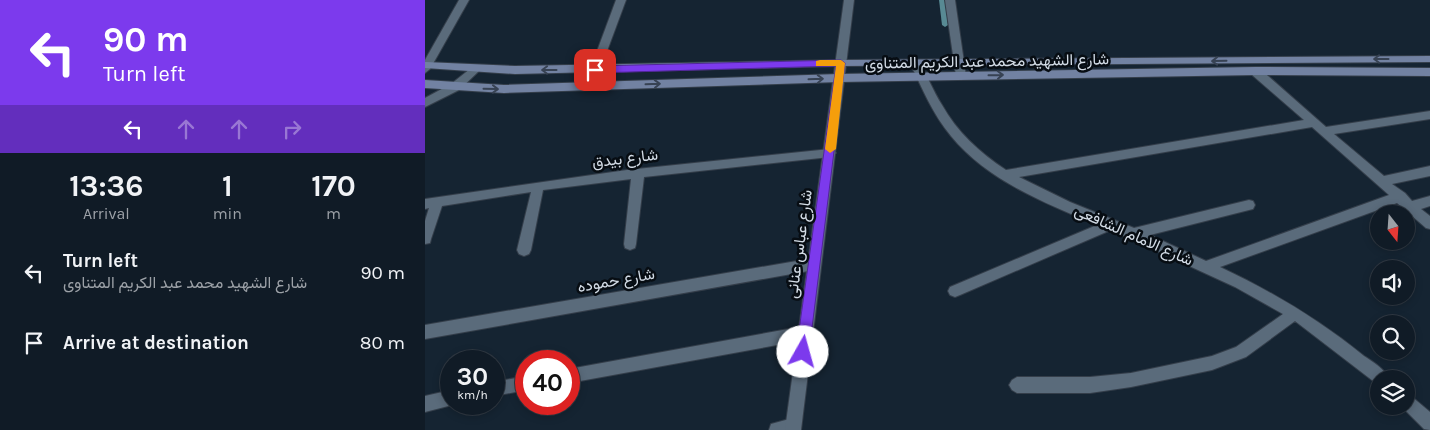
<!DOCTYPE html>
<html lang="en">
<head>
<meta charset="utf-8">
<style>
	:root { --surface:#101b26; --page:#19242e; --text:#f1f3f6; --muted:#9ca1a7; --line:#303943 }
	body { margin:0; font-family:Karla,Vazirmatn,sans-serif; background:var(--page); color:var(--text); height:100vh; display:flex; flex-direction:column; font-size:19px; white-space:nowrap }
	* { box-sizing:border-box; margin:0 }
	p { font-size:16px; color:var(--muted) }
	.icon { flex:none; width:28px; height:28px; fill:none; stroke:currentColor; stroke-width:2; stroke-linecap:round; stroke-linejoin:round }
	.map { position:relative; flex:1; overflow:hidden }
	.drawer { display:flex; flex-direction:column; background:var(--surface); width:425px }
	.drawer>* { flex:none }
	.top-card { background:#7c3aed; color:#fff; overflow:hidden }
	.needle { width:32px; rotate:163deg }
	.controls { position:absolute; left:945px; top:205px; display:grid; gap:10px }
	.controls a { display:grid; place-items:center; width:45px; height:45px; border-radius:50%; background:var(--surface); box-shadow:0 2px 8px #0003,0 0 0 1px var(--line); font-size:25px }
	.speed { position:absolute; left:15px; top:350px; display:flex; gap:10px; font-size:25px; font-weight:700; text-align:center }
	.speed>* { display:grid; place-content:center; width:65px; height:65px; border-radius:50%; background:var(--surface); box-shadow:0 2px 8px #0003,0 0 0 1px var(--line); line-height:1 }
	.speed small { font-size:12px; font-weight:400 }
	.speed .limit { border:8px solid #d22; background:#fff; color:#111 }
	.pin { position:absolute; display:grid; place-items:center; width:42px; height:42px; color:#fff; margin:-21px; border-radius:10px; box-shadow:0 2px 8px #0006 }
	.me { position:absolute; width:55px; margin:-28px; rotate:7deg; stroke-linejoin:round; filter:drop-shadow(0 0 4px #0008) }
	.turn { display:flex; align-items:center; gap:18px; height:105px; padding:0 20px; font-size:22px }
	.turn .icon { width:65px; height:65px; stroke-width:2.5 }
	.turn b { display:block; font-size:35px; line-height:42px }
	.lanes { display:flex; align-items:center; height:48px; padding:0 20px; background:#0003; justify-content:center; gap:25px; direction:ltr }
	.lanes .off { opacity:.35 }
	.eta { display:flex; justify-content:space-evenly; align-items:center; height:85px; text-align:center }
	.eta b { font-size:30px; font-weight:700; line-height:35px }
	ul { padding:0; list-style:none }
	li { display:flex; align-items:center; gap:15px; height:70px; padding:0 20px }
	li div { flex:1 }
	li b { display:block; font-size:19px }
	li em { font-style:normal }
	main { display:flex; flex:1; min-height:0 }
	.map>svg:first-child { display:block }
</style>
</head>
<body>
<main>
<section class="drawer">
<div class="top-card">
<div class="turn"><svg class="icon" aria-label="left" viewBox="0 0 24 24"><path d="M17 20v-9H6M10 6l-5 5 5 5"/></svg><div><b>90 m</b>Turn left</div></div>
<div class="lanes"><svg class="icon" aria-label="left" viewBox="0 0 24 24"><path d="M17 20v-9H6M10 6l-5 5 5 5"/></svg><svg class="icon off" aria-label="ahead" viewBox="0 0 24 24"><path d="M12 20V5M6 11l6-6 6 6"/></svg><svg class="icon off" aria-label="ahead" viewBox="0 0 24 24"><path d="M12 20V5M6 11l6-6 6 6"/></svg><svg class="icon off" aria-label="right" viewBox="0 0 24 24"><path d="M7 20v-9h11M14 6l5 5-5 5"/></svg></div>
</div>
<div class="eta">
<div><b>13:36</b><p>Arrival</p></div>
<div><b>1</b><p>min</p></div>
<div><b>170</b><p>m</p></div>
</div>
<ul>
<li><svg class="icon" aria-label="left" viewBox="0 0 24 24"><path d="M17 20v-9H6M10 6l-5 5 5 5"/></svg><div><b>Turn left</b><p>شارع الشهيد محمد عبد الكريم المتناوى</p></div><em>90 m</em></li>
<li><svg class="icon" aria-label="arrive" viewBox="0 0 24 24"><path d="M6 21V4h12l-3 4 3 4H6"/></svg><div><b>Arrive at destination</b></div><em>80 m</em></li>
</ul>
</section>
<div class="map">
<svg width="1005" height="430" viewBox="0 0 1005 430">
	<rect width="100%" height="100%" fill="#152432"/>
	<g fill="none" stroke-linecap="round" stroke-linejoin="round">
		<!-- stream -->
		<path fill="#588a94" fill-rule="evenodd" d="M514,0h6l3,25 -3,2 -3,-2z"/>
		<defs>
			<g id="minor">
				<path d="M34,0h10l-39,69 -5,4v-13z"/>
				<path d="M191,0h10l-26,70 -5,4 -4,-2 -1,-2z"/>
				<path d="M490,60l4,1c8,14 14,30 23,44 15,27 38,48 64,65l298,-50 -53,-46 -1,-3 5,-4 4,1 67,59 104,-16v8l-96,15 50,42 46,-10v10l-38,8 13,9 7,8 18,-5v10l-9,3 9,7v13l-4,-1 -29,-25 -177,64c53,25 98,52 144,89 9,6 21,13 25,23h-10v6l-2,-1 -82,-63 -49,36 -34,13 -81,17 -41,6h-73l-5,-3 -3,-5 3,-5 5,-3h73l41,-4 81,-17 24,-9 47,-33 -48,-27 -124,-57 -151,65 -5,2 -5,-2 -2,-4 2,-4 147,-62c-52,-22 -109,-44 -146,-89 -18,-21 -29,-48 -41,-73zM887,127l77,68 -183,66 -56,-26 99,-25 4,-1 2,-4 -2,-4 -4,-1 -115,28 -64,-26 -51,-25z"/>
				<path d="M50,65l4,2 1,2 -1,2 -20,19 -34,17v-9l26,-14z"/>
				<path d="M405,149l6,4 -6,4 -186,20 -8,67 -1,4 -5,2 -5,-2 -1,-4 7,-65 -88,11 -12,60 -2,4 -5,2 -5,-2 -2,-4 14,-58 -89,14 -11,33 -1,4 -5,1v-23l4,-13 -4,1v-10l202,-29z"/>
				<path d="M389,258l5,2 2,4 -2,4 -5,2 -389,69v-14z"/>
				<path d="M380,326l5,2 2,5 -2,5 -5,2 -236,43v-14z"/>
				<path d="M101,376v14l-32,6v-14z"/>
				<path d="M26,390v14h5l-31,8v-16z"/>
				<path d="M981,393l5,3 19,16v18l-6,-1 -23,-23h5z"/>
				<path d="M368,418l6,2 2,6 -2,4h-30l2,-6z"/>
			</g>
			<g id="tertiary">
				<path d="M419,0h10l-53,430h-16z"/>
				<path d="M520,0h10l11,76 -5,4 -5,-4z"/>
			</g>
			<g id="secondary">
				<path d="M1005,56v6l-589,4 -326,8 -90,-6v-6l90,4 326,-6z"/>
				<path d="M830,67l175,1v8l-175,-1 -416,7 -335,11 -79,-5v-8l79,5 335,-11z"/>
			</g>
		</defs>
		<!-- minor casing -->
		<use href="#minor" stroke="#343e4a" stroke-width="2"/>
		<!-- tertiary casing -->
		<use href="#tertiary" stroke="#343e4a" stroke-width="2"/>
		<!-- secondary casing -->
		<use href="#secondary" stroke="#343e4a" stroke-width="2"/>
		<!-- minor -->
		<use href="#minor" fill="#5a6b7b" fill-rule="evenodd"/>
		<!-- tertiary -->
		<use href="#tertiary" fill="#5a6b7b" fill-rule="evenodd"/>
		<!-- secondary -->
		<use href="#secondary" fill="#7282a2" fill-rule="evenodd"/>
	</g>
	<!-- one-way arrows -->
	<defs><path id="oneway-shaft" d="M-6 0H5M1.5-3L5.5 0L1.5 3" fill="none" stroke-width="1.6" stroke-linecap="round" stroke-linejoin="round" transform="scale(1.25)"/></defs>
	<g stroke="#374253">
		<use href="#oneway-shaft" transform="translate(956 59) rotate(180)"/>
		<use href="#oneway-shaft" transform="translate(794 61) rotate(179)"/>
		<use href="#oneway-shaft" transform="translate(124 70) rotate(180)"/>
		<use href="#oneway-shaft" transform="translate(571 75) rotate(-1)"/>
		<use href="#oneway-shaft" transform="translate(391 79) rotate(-2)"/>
		<use href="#oneway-shaft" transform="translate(228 84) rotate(-2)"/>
		<use href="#oneway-shaft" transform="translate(66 89) rotate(1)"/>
	</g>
	<!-- route -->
	<path fill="#7c3aed" stroke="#51269a" d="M416,60l4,3 -36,289 -2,4 -4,2 -5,-2 -2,-4 40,-286 -241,7 -5,-3 5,-4z"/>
	<!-- slow -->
	<path fill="#f59e0b" d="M395,60h21l4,3 -9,86 -6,4 -5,-4 11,-83h-20v-5z"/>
	<g text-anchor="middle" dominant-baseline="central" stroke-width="5" stroke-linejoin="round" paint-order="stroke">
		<!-- street labels -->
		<g font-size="16" fill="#d2dbe5" stroke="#070d13">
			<text transform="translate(562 61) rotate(-1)">شارع الشهيد محمد عبد الكريم المتناوى</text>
			<text transform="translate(200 158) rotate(-7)">شارع بيدق</text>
			<text transform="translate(709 235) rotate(24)">شارع الامام الشافعى</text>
			<text transform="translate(374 244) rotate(-82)">شارع عباس عنانى</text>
			<text transform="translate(191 280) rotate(-10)">شارع حموده</text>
		</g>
	</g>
</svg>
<div class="controls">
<a><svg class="needle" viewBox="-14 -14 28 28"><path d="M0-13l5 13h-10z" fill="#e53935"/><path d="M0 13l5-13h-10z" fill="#9ca1a7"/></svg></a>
<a><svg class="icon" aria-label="sound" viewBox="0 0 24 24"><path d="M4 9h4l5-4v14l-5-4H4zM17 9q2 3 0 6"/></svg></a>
<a><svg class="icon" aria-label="search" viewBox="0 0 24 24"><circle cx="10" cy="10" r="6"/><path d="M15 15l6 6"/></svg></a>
<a><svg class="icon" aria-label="layers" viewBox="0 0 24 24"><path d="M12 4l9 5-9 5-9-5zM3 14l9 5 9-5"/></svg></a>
</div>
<div class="speed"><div>30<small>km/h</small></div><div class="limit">40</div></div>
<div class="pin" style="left:170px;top:70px;background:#d93025"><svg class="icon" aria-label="arrive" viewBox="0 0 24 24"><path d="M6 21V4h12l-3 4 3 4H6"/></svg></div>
<svg class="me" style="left:378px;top:352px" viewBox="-20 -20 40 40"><circle r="19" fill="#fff"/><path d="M0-13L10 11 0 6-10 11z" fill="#7c3aed"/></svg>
</div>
</main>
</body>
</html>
